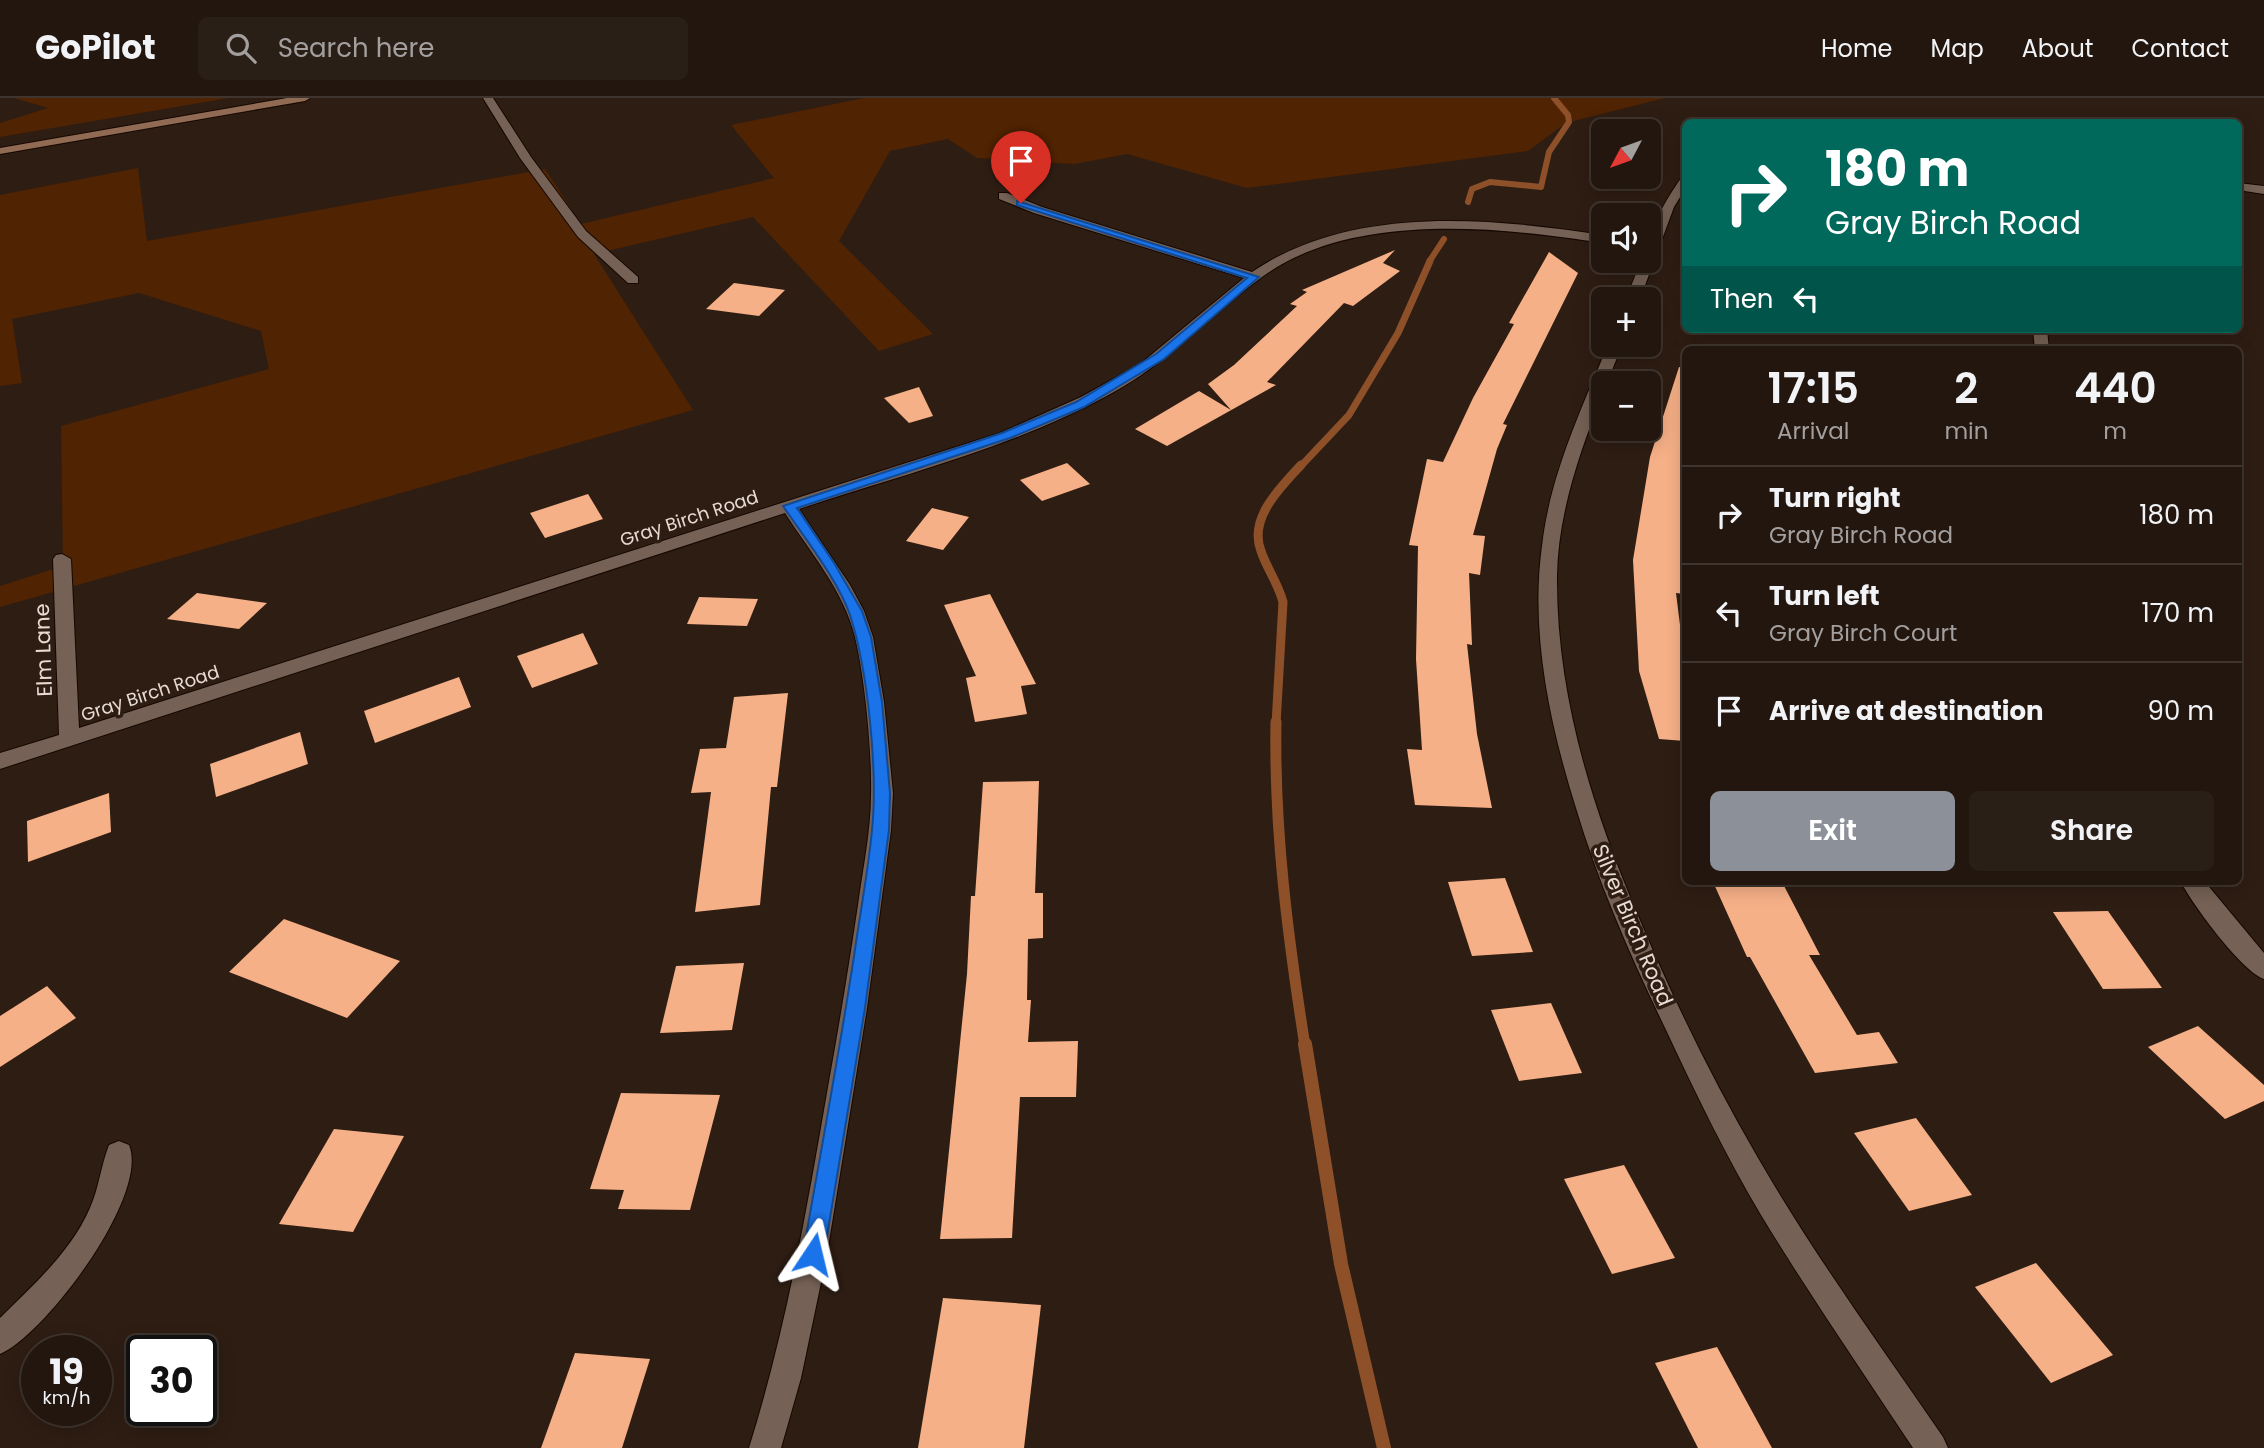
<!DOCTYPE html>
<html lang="en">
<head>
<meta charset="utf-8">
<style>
	:root { --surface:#22160e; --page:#2a1f17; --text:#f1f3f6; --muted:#a29f9e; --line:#3f352e; --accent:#8c9099 }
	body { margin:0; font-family:Poppins,sans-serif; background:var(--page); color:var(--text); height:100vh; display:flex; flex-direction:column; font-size:26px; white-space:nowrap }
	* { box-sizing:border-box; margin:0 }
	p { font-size:23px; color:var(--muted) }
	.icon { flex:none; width:38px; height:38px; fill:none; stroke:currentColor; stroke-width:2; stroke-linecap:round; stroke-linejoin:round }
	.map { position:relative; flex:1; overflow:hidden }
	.side { position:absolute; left:1682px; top:248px; width:560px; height:539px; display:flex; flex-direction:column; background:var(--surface); border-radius:10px; box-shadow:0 4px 18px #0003,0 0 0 2px var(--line) }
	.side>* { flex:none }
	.hud { position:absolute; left:1682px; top:21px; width:560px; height:214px; border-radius:10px; box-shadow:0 4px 18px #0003,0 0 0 2px var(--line); background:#00695c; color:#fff; overflow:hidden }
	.needle { width:46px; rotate:229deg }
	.fabs { position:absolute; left:1591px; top:21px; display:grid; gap:14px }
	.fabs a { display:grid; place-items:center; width:70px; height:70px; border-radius:10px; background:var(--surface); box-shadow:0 4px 18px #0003,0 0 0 2px var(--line); font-size:35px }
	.speed { position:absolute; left:21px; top:1237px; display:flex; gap:14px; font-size:35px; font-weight:700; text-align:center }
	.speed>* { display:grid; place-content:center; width:91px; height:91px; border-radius:50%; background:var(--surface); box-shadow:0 4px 18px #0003,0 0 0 2px var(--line); line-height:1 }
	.speed small { font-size:18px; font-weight:400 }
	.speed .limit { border:4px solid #111; border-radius:10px; background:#fff; color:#111 }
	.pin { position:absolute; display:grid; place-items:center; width:60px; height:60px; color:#fff; margin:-72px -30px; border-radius:50% 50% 50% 0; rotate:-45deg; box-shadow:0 0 7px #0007 }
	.pin .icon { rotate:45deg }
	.me { position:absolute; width:77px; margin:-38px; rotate:10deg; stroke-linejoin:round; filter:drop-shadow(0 0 5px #0008) }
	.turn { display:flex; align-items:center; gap:24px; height:147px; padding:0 28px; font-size:32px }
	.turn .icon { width:91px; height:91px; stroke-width:2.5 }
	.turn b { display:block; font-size:49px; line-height:60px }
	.then { display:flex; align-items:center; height:66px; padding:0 28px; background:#0003; gap:14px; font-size:26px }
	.eta { display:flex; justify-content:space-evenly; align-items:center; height:119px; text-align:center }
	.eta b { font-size:42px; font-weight:600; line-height:49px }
	.action { display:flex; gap:14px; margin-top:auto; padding:14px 28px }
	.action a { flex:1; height:80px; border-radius:10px; background:var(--accent); color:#fff; font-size:28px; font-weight:600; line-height:80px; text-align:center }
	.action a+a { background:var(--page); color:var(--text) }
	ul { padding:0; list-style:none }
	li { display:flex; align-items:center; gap:21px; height:98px; padding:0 28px; border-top:2px solid var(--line) }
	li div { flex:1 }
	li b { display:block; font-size:26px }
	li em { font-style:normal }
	header { display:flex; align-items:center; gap:42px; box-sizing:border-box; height:98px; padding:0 35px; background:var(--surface); border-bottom:2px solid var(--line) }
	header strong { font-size:33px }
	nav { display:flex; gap:38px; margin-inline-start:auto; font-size:24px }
	.search { width:490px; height:63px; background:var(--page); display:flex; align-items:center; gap:18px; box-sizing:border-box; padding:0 24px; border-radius:10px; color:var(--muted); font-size:26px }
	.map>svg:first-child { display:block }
</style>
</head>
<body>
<header>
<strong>GoPilot</strong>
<div class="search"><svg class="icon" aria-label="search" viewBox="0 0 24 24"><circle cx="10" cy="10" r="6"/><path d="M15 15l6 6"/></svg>Search here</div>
<nav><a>Home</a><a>Map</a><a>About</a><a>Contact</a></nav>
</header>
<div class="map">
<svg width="2264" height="1350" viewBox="0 0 2264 1350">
	<rect width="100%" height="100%" fill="#2e1d13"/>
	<!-- green -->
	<g fill="#502302">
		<path d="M14,0h215l-229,39v-14l48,-15z"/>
		<path d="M864,0h801l-99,25 -38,28 -281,37 -120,-34 -52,10 -98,-6 -29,-19 -58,12 -51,90 94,93 -54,17 -126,-134 -159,37 99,156 -693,197v-21l63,-20 -2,-140 208,-57 -8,-38 -122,-38 -127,26 10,64 -22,3v-191l138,-27 9,73 398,-72 36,55 193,-46 -43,-53z"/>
	</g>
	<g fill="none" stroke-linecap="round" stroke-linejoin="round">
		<!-- stream-far4 -->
		<g stroke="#8e5029" stroke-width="6">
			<path d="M1468,104l4,-13 18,-7 51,5 8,-35 20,-30 -1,-7 -14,-17"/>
			<path d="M1429,164l15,-23"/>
		</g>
		<!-- stream-far3 -->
		<path stroke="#8e5029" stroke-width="7" d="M1300,369l49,-52 49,-82 32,-72"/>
		<!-- stream-far2 -->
		<path stroke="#8e5029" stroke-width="9" d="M1276,626l7,-122c-5,-19 -16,-33 -22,-51 -13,-33 20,-64 40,-86"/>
		<!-- stream-far1 -->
		<path stroke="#8e5029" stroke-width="11" d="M1276,624c-2,109 12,216 29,324"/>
		<!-- stream -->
		<path stroke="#8e5029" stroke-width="14" d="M1305,946l36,220 43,184"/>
	</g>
	<!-- building -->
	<g fill="#f6b087">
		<path d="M1395,152l-12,13 17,8 -47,35 -9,-3 -77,79 9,3 -109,61 -32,-17 64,-38 32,19 -23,-26 26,-19 63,-59 -7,-2 17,-12 -5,-2z"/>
		<path d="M1549,154l29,21 -75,151 4,1 -10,24 -24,86 12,1 -5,39 -11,-2 3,72 -5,-1 10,90 15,74 -77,-3 -8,-56 15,1 -6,-91 2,-113 -9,-1 18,-86 16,3 30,-64 41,-74 -5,-1z"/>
		<path d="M734,185l51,7 -26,26 -53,-7z"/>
		<path d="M1679,269l6,1v165l-4,-1 4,62 -9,-1 9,72v76l-26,-2 -20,-68 -6,-111 17,-103z"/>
		<path d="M919,289l14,29 -24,7 -25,-25z"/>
		<path d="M1067,365l23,21 -48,17 -22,-21z"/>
		<path d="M588,396l15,25 -58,19 -15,-25z"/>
		<path d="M932,410l37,9 -26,33 -37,-9z"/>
		<path d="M197,495l70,10 -28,26 -72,-10z"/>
		<path d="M990,496l46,90 -15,2 6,28 -52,8 -9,-44 10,-2 -32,-71z"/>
		<path d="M699,499l59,2 -11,27 -60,-2z"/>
		<path d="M583,535l15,31 -66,24 -15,-32z"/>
		<path d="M459,579l12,30 -96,36 -11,-32z"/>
		<path d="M788,595l-11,94h-6l-11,118 -65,7 16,-120 -20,1 9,-44 26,-1 8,-51z"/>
		<path d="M300,634l8,32 -92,33 -6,-33z"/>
		<path d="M1039,683l-4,112h8v45l-15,1 -1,61h4l-3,42 50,-1 -2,56h-56l-8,141 -72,1 27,-265 4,-78h4l8,-114z"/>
		<path d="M109,695l2,39 -83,30 -1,-41z"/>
		<path d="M1505,780l28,74 -61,4 -24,-74z"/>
		<path d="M1713,784h69l38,73h-11l48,80 22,-3 19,31 -83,10 -65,-116h-3z"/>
		<path d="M2108,813l54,77 -59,1 -50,-77z"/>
		<path d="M284,821l116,42 -53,57 -118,-46z"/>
		<path d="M744,865l-12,67 -72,3 16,-67z"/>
		<path d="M47,888l29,32 -76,49v-51z"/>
		<path d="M1551,905l31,70 -63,8 -28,-71z"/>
		<path d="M2198,928l66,59v16l-39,18 -77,-72z"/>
		<path d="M621,995l99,2 -30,115 -72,-1 6,-19 -34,-1z"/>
		<path d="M1916,1020l56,77 -63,16 -55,-78z"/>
		<path d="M334,1031l70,7 -51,96 -74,-8z"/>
		<path d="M1624,1067l51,93 -63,16 -48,-95z"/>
		<path d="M2036,1165l77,92 -62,28 -76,-96z"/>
		<path d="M943,1200l98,7 -17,143h-106z"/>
		<path d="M1717,1249l55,101h-74l-43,-85z"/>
		<path d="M575,1255l75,6 -28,89h-81z"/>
	</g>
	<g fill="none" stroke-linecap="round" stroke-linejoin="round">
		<defs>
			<path id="lane" d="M483,0h10l38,59 55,74 52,46v6h-10l-50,-46 -58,-79z"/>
			<g id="street">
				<path d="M1685,79v12l-11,18 -34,92h-14l15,-38h7c0,-32 16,-58 33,-83z"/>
				<path d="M2238,85l26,3v8l-26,-4z"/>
				<path d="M999,95h8l35,14 210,65c100,-68 238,-54 351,-37v8c-103,-16 -251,-32 -341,34 -51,37 -93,85 -150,116 -97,54 -208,81 -313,116l51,76 14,26 9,26 11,65 9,91 -2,37 -24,178 -40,246 -26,124 -20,70h-32c37,-118 58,-239 79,-361 11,-61 21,-121 30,-182 5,-37 13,-74 13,-111 1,-43 -6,-115 -16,-157 -11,-46 -45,-85 -70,-124l-785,256v-16l59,-18 -6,-176 3,-4 6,-1 9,5 8,169 921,-295 81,-36 58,-32 105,-87 -210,-65 -35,-14z"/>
				<path d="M2033,231h14l2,21h-14z"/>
				<path d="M1608,247h14l-15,38h-4v10c-23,58 -45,120 -46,183 -1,116 34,229 79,335 35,84 76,168 122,247 56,97 122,187 185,279l5,11h-35c-51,-77 -104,-154 -152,-233 -35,-59 -65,-121 -94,-183 -35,-73 -68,-147 -91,-224 -26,-83 -46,-175 -34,-262 8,-71 39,-136 66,-201z"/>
				<path d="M2181,784h24l59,71v26c-22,-7 -72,-75 -83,-97z"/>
				<path d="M119,1043l10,4c21,50 -84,190 -129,209v-36c33,-33 71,-66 90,-110 9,-20 11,-43 19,-63z"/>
			</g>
			<path id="secondary" d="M287,0h23l-5,3 -305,53v-6z"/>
		</defs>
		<!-- lane casing -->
		<use href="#lane" stroke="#150701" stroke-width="2"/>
		<!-- street casing -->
		<use href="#street" stroke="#150701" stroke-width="2"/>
		<!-- secondary casing -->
		<use href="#secondary" stroke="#150701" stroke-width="2"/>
		<!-- lane -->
		<use href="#lane" fill="#756155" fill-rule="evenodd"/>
		<!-- street -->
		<use href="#street" fill="#756155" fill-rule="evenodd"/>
		<!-- secondary -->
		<use href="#secondary" fill="#906a53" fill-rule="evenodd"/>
	</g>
	<!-- route -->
	<path fill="#1a73e8" stroke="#114b97" stroke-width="2" d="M1017,103l242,76 -95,82 -80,48 -74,31 -213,70 37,55 28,48 9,26 11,65 8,91 -1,37 -24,178 -41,246 -3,7 -8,4 -7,-4 -3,-7c17,-99 36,-199 51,-298 6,-42 14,-84 18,-126 6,-58 -4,-160 -22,-215 -12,-35 -46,-78 -67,-109l219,-73 74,-31 80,-48 91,-76 -230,-73z"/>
	<g text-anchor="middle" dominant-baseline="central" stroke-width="7" stroke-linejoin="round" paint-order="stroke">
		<!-- far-street labels -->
		<g font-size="18" fill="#e7dbd4" stroke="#2e1d13">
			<text transform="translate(689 420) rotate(-18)">Gray Birch Road</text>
			<text transform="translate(150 595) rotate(-18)">Gray Birch Road</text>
		</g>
		<!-- street labels -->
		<g font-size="21" fill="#e7dbd4" stroke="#2e1d13">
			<text transform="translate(43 552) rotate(-92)">Elm Lane</text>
			<text transform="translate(1633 827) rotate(67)">Silver Birch Road</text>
		</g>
	</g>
</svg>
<div class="fabs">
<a><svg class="needle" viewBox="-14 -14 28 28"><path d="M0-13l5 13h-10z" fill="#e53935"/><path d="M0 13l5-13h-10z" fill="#a29f9e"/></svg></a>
<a><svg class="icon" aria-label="sound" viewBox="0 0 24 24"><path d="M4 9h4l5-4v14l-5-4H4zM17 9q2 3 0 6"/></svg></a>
<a>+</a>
<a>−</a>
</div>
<div class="speed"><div>19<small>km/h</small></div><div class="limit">30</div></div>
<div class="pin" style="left:1021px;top:105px;background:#d93025"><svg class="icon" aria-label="arrive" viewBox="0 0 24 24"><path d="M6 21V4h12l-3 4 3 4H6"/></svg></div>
<svg class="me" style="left:813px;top:1156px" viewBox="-20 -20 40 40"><path d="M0-17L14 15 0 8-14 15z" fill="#1a73e8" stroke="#fff" stroke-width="4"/></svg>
<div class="hud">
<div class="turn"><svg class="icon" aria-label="right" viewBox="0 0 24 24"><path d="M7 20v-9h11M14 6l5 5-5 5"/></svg><div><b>180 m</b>Gray Birch Road</div></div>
<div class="then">Then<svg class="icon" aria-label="left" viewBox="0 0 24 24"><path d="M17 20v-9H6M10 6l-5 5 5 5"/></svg></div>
</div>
<section class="side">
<div class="eta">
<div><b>17:15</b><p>Arrival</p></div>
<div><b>2</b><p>min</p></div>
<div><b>440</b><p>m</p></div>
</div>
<ul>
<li><svg class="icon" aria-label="right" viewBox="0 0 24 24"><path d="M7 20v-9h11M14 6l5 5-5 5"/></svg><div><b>Turn right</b><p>Gray Birch Road</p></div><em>180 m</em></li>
<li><svg class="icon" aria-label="left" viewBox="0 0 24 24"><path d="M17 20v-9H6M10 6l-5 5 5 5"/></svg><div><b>Turn left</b><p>Gray Birch Court</p></div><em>170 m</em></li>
<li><svg class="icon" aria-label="arrive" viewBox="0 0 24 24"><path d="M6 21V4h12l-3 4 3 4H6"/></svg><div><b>Arrive at destination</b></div><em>90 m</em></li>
</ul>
<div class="action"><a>Exit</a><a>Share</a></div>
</section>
</div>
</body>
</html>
